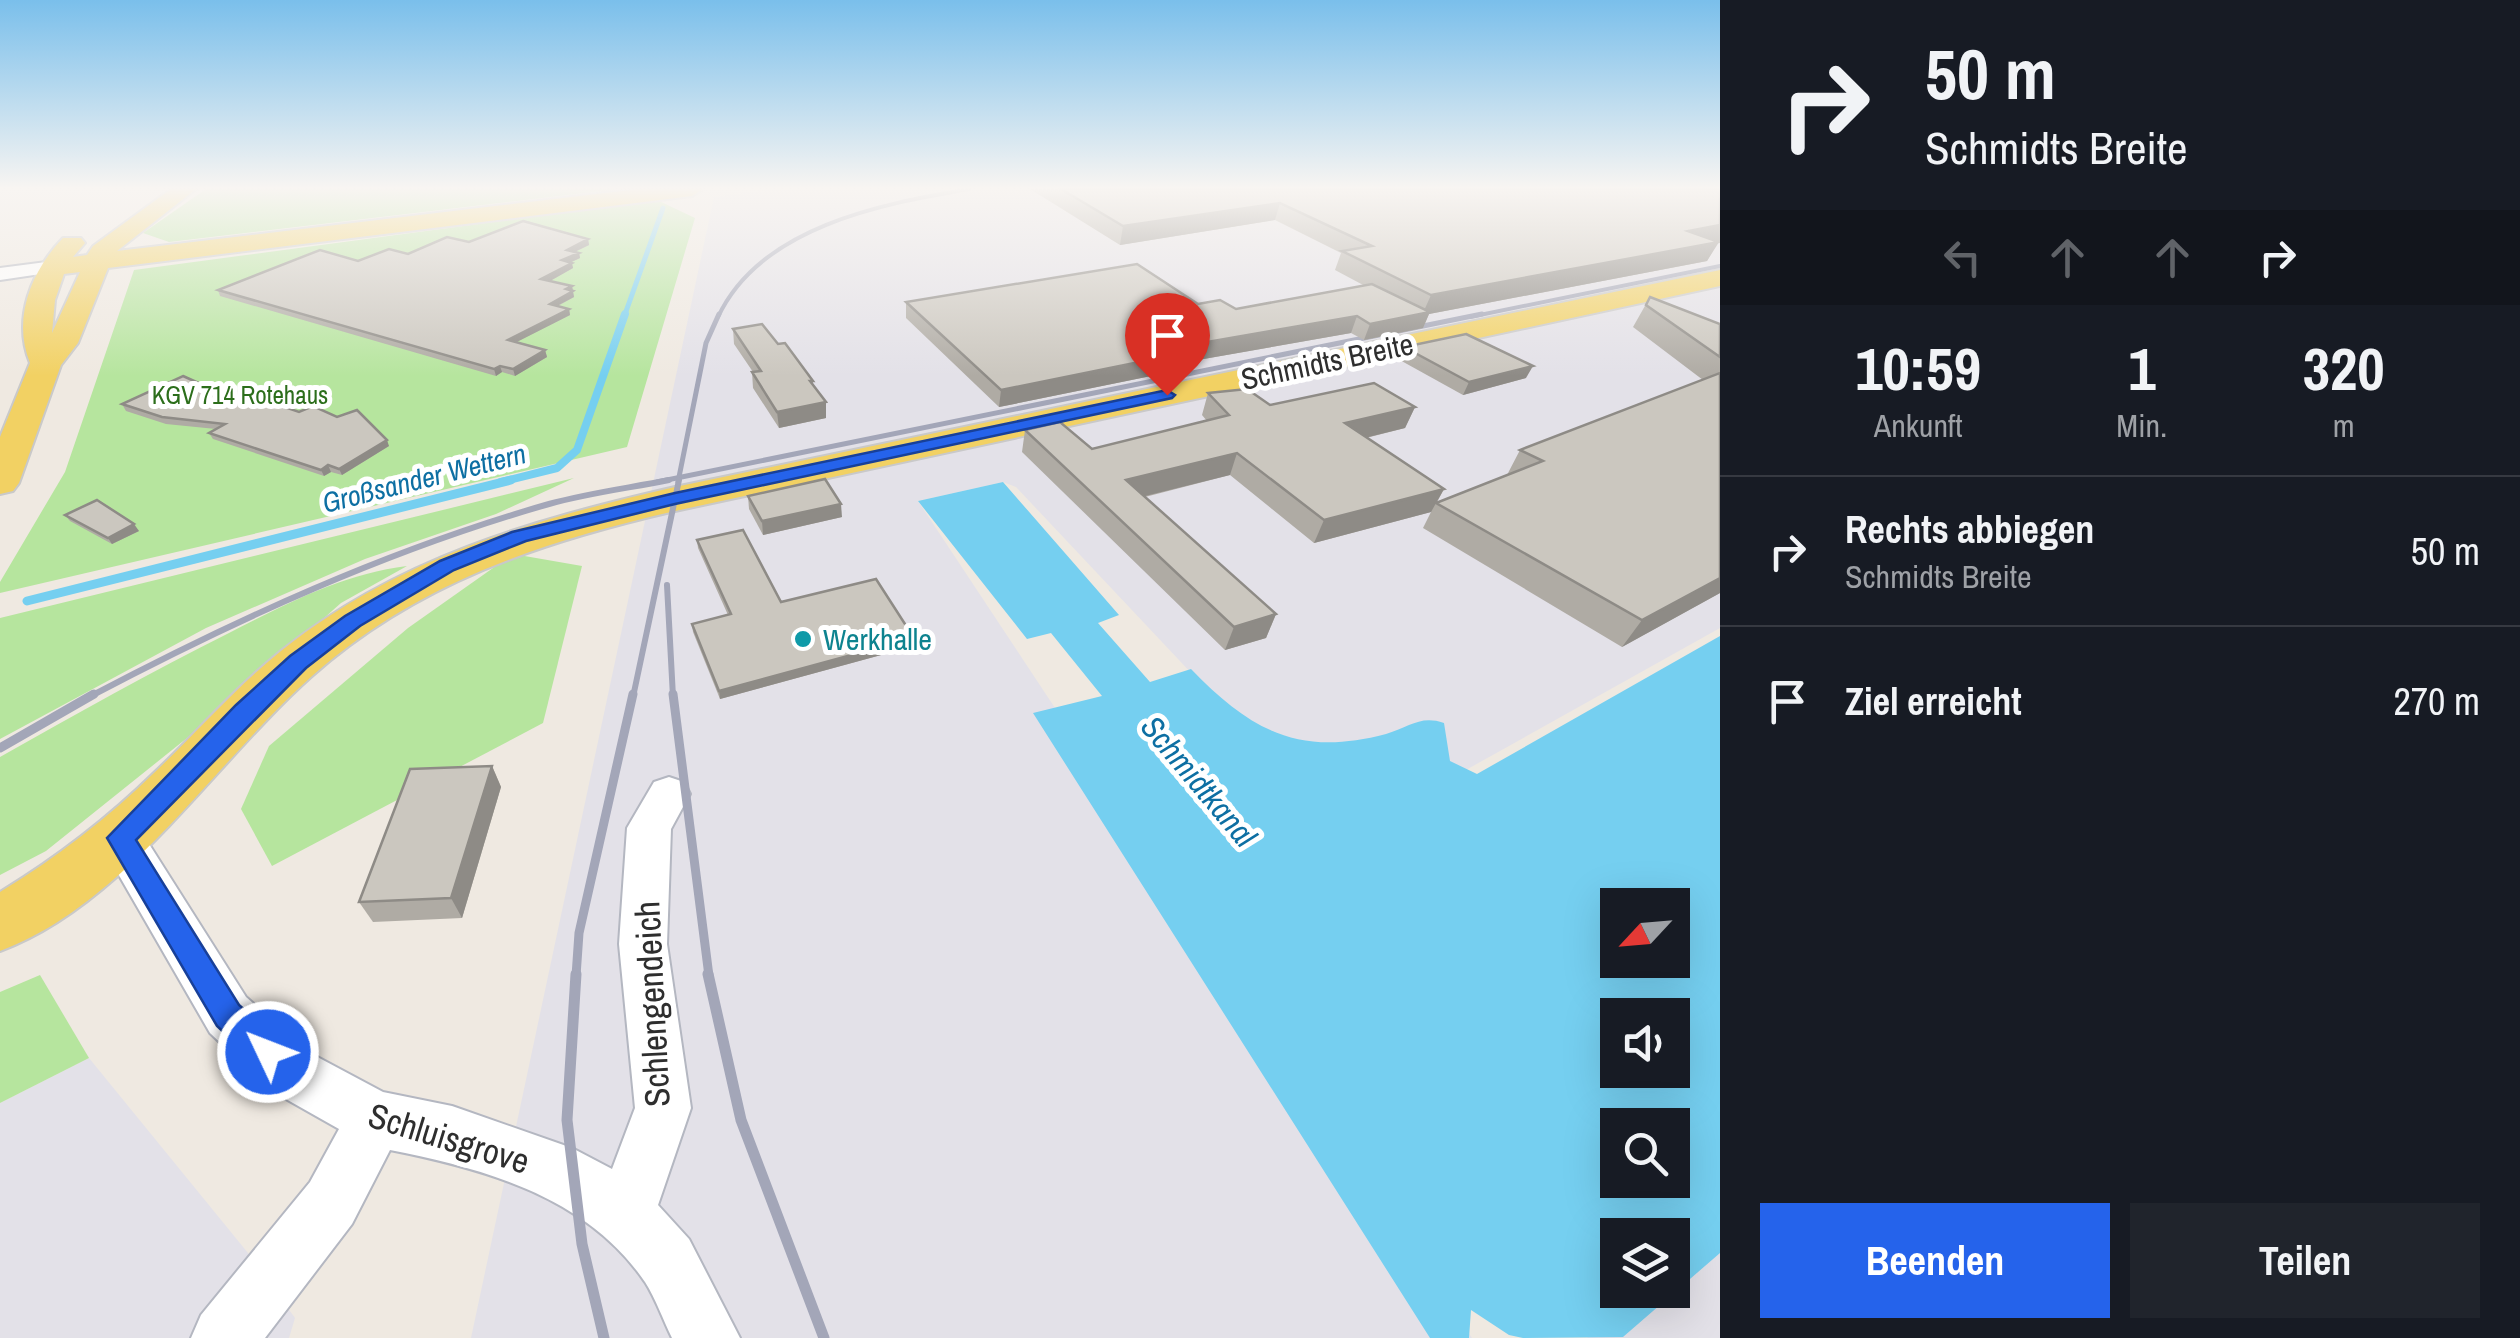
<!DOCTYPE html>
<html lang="de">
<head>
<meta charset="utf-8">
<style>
	:root { --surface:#171b24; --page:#20242c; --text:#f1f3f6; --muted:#9ea1a6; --line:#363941; --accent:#2563eb }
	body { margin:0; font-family:"Archivo Narrow",sans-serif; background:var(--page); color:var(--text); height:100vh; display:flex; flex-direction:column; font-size:38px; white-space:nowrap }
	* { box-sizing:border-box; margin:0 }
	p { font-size:32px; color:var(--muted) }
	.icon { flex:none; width:55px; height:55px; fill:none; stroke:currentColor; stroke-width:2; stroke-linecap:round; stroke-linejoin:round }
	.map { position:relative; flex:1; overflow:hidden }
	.drawer { display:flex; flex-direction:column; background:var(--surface); width:800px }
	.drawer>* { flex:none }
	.banner { background:#171b24; color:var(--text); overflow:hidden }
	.needle { width:65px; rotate:244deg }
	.fabs { position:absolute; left:1600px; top:888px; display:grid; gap:20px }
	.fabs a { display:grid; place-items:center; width:90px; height:90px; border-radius:0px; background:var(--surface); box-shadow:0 10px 40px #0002; font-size:50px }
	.pin { position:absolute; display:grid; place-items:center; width:85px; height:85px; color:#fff; margin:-102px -42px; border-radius:50% 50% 50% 0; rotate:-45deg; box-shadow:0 0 10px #0007 }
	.pin .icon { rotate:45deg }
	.me { position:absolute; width:110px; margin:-55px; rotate:313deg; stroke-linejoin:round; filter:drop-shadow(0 0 8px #0008) }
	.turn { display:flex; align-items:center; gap:35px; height:210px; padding:0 40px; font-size:45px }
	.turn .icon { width:130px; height:130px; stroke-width:2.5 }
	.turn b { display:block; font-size:70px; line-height:85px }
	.lanes { display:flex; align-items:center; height:95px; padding:0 40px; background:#0003; justify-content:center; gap:50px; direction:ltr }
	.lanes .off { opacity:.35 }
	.eta { display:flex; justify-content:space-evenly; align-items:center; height:170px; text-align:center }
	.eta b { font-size:60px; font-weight:700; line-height:70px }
	.action { display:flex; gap:20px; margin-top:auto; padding:20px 40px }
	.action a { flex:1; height:115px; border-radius:0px; background:var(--accent); color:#fff; font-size:40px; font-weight:700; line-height:115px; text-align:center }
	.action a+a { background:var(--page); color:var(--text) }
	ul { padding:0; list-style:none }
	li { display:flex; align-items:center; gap:30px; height:150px; padding:0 40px; border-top:2px solid var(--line) }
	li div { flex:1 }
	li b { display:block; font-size:38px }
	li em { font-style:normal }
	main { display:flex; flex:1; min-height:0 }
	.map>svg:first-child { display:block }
</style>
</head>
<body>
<main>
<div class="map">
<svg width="1720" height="1338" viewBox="0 0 1720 1338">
	<rect width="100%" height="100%" fill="#efe9e1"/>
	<!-- industrial -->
	<g fill="#e3e1e8">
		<path d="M775,189h945v439l-315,176 -130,-42 -259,-275 -13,-5 -85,19 554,837h-1001l243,-1141z"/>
		<path d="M89,1058l159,195 47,65 -6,20h-289v-235z"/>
		<path d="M1720,1212v126h-133l50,-48h35z"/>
	</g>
	<!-- green -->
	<g fill="#b6e59e">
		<path d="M206,189h412l-449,53 -26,-9z"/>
		<path d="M657,200l38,18 -68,229 -627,146v-11l65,-110 69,-202z"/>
		<path d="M574,478l-78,36 -131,45 -159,69 -206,111v-121z"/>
		<path d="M513,554l69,12 -39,157 -271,143 -31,-57 28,-63 139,-118z"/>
		<path d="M407,566l-66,37 -134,119 -161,129 -46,24v-118c76,-43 151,-85 229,-124 57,-29 113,-59 178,-67z"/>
		<path d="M40,975l49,83 -89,45v-111z"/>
	</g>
	<!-- water -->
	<path fill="#75cff0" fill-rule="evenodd" d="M1003,482l116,133 -21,8 52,59 41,-13c60,62 108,88 195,65 24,-7 34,-19 58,-11l6,38 27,13 243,-138v617l-97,84 -100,1 -14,-3 -38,-25 -2,28h-39l-397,-625 69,-17 -51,-63 -24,6 -109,-138zM1618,905h54v55h-54zM1618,1015h54v55h-54zM1618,1125h54v55h-54zM1618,1235h54v55h-54z"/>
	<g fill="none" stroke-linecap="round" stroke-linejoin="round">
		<!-- stream-far2 -->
		<path stroke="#75cff0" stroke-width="5" d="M624,317l39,-109"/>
		<!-- stream-far1 -->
		<path stroke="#75cff0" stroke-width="8" d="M501,482l56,-14 20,-18 48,-136"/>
		<!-- stream -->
		<path stroke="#75cff0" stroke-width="9" d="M27,601l484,-121"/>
		<defs>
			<g id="minor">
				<path d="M54,261l7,2 3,4 -3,4 -61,9v-12z"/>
				<path d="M669,777l15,5 6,12 -19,35 -4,115 24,164 -33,97 31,34 51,99h-68c-9,-18 -16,-39 -27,-56 -58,-85 -159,-113 -255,-132l-38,74 -87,114h-74l10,-23 109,-133 29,-53 -69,-39 -60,-57 -105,-182 -6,-13 6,-13 16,-5 16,5 109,172 62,55 75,40 69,14 120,42 40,21 23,-61 -16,-164 8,-116 27,-46z"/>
			</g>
			<g id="major">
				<path d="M171,189h25l-79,62 522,-62h64l-11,7 -584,72 -30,75 -17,22 -42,118 -6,8 -13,3v-57l30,-74c-18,-44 1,-92 33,-125h18l4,5 -12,14 14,-2 6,-9zM80,272l-28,61 3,-33 9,-26z"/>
				<path d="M1720,270v16l-1045,225c-134,31 -258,72 -363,165 -97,86 -187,229 -312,275v-59c56,-34 108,-74 155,-120 42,-40 80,-84 126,-121 116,-93 251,-131 394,-164z"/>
			</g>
		</defs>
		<!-- minor casing -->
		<use href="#minor" stroke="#b4b7c1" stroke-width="4"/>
		<!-- major casing -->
		<use href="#major" stroke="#c9c9c9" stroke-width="4"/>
		<!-- minor -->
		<use href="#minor" fill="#fff" fill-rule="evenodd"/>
		<!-- major -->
		<use href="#major" fill="#f2d163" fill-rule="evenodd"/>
		<!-- rail-far4 -->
		<g stroke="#a3a6b8" stroke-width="4">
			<path d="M718,317c42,-90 163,-113 251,-128"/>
			<path d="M1470,317l250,-51"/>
		</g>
		<!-- rail-far3 -->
		<g stroke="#a3a6b8" stroke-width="5">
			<path d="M657,482l825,-168"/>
			<path d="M678,482l28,-139 13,-29"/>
		</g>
		<!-- rail-far2 -->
		<g stroke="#a3a6b8" stroke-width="6">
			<path d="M667,585l6,112"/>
			<path d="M89,697c148,-78 299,-147 460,-193 39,-11 80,-16 120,-24"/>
			<path d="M633,697l46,-217"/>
		</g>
		<!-- rail-far1 -->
		<g stroke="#a3a6b8" stroke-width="9">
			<path d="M673,694l36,282"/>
			<path d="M0,748l94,-54"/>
			<path d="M576,976l3,-43 54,-239"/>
		</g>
		<!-- rail -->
		<g stroke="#a3a6b8" stroke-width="11">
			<path d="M576,974l-9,146 15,124 22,94"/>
			<path d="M708,974l33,146 83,218"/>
		</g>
	</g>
	<!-- wall -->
	<g fill="#afaba4">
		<path d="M1030,189h690v52l-2,1 -11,19 -278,53 -6,14 -59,12 -13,-7 -193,34 -2,8 -157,32 -93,-89v-16l292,2 38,5 129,-23 -30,-16 6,-17 -66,-33 -155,25z"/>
		<path d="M588,239l1,6 -14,7 4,1 1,5 -9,4 2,6 -23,13 22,5 2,11 -16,9 11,3 1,6 -54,27 29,8 2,7 -32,19 -13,-4 -6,4 -276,-80 -2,-6 140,-29 50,-7 61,-12z"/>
		<path d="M1650,297l70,27v269l-98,54 -199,-119 8,-16 -117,31 -84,-68 -85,22 131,117 -10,24 -41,12 -203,-198 3,-22 67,19 115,-28 -5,-6 6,-22 62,12 145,2 -10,21 -39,10 78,51 -7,13 70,-27 13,-25 183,-70 -70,-53z"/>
		<path d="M733,329l45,15 35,37v5l13,16v16l-47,10 -26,-40 -1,-16h1l-19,-28z"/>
		<path d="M1404,347l122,31 -63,17 -65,-36z"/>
		<path d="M212,389l177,57 -47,29 -11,-3 -7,4 -111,-37 -4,-6 7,-4 -50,-5 -40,-13 -4,-7z"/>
		<path d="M748,496l94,21 -79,18 -14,-26z"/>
		<path d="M65,515l74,16 -27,13 -42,-23z"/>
		<path d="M697,540l84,62 133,44 -194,53 -27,-67 -1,-8 36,-9 -30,-67z"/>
		<path d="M492,766l9,21 -39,131 -89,4 -14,-20z"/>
	</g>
	<!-- shaded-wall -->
	<g fill="#8e8b86">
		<path d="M1280,203l-5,17 -155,25 3,-19z"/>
		<path d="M1720,225v16l-31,6 30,-5 -12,19 -278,53 -6,14 -59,12 6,-16 53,-11 8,-18 257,-64z"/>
		<path d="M588,239l1,6 -21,10 -1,-5z"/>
		<path d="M579,253l1,5 -17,8 -1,-6z"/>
		<path d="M572,263l1,5 -30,17 -2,-6z"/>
		<path d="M572,286l2,11 -23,12 -1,-5z"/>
		<path d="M569,309l1,6 -61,31 -1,-6z"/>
		<path d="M1357,316l-6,17 -193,34 -2,8 -157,32 2,-17 149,-38z"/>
		<path d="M545,350l2,7 -32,19 -2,-7z"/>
		<path d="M500,366l2,6 -6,4 -2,-7z"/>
		<path d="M1533,366l-7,12 -63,17 6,-13z"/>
		<path d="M826,402v16l-47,10 -2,-16z"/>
		<path d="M1415,407l-10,21 -69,17 9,-22z"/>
		<path d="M387,440l2,6 -47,29 -3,-6z"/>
		<path d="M1237,453l-7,22 -109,27 5,-22z"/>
		<path d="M328,465l3,7 -7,4 -3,-6z"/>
		<path d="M1444,489l-13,23 -117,31 10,-23z"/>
		<path d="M841,504l1,13 -79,18 -1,-14z"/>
		<path d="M134,524l5,7 -27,13 -4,-6z"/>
		<path d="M1720,578v15l-98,54 20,-27z"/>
		<path d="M1276,614l-10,24 -41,12 9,-23z"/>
		<path d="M914,638v8l-194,53 -1,-8z"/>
		<path d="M492,766l9,21 -39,131 -11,-20z"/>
	</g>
	<!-- building -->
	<g fill="#cbc7bf" stroke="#8e8b86" stroke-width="2.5">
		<path d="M1061,189h659v36l-32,6 31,11 -288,53 -89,-44 30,-5 -92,-43 -157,23z"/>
		<path d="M523,221l65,18 -21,11 12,3 -17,7 10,3 -31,16 31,7 -6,3 7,2 -23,13 19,5 -61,31 37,10 -32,19 -13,-3 -6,3 -276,-79 102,-40 38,11 31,-12 19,5 39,-17 22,5z"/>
		<path d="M1137,264l61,40 22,-4 16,9 136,-25 58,28 -60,12 -13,-8 -207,36 9,6 -158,32 -95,-88z"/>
		<path d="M1650,297l70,27v33l-74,-52z"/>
		<path d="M762,324l16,20 7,-1 28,38h-3l16,21 -49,10 -25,-40 9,-1 -28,-42z"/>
		<path d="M1466,334l67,32 -64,16 -65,-35z"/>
		<path d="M1720,373v205l-78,42 -206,-117 107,-42 -23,-11z"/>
		<path d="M183,376l29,13 8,-4 79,27 14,-6 24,11 20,-7 30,30 -48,29 -11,-4 -7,5 -112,-37 16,-9 -63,-7 -40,-13z"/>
		<path d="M1374,383l41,24 -70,16 99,66 -120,31 -87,-67 -111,27 150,134 -42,13 -209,-197 35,-8 32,27 137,-34 -21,-22 39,-4 23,16z"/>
		<path d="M825,479l16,25 -79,17 -14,-25z"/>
		<path d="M97,500l37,24 -26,14 -43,-23z"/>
		<path d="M743,530l38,72 95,-23 38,59 -195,53 -27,-67 39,-10 -34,-74z"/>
		<path d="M492,766l-41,132 -92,4 51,-133z"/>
	</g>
	<!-- sky -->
	<linearGradient id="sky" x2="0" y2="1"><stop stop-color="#7abfeb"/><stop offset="0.5" stop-color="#f8f5f2"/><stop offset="1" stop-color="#f8f5f2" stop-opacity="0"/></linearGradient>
	<rect width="1720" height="376" fill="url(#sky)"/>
	<!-- route -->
	<path fill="#2563eb" stroke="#184099" stroke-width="2.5" d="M1167,390l8,5 -3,3 -497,106 -149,37 -72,29 -94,56 -54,42 -170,172 103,165 41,36 5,11 -5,12 -12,5 -11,-5 -40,-38 -110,-188 129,-133 54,-49 55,-40 95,-55 72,-29 163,-39z"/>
	<!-- markers -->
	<circle fill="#0f9aa8" stroke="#fff" stroke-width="4" cx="803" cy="639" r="10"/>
	<g text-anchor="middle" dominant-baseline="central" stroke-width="10" stroke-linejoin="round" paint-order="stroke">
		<!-- far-park labels -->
		<g font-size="25" fill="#2c6e1b" stroke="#fff">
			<text x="240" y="395">KGV 714 Rotehaus</text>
		</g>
		<!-- far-water labels -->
		<g font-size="28" font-style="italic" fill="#0d6fa3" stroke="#fff">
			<text transform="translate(424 478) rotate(-14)">Großsander Wettern</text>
		</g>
		<!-- street labels -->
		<g font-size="30" fill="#2e2e2e" stroke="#fff">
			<text transform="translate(1327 361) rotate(-12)">Schmidts Breite</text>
		</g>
		<!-- culture labels -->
		<g font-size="30" fill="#0d838f" stroke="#fff" text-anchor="start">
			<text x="823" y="639">Werkhalle</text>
		</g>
		<!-- water labels -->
		<g font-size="32" font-style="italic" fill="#0d6fa3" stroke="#fff">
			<text transform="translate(1199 781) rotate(50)">Schmidtkanal</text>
		</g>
		<!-- near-street labels -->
		<g font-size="35" fill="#2e2e2e" stroke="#fff">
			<text transform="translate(652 1004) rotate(-93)">Schlengendeich</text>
			<text transform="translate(449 1138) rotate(17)">Schluisgrove</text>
		</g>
	</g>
</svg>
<div class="fabs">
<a><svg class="needle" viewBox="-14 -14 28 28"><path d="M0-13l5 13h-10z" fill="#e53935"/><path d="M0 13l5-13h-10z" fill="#9ea1a6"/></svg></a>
<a><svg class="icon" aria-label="sound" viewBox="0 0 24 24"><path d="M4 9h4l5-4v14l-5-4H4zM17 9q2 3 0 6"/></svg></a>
<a><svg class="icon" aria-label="search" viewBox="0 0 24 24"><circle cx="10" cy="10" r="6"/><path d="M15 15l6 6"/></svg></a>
<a><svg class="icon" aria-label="layers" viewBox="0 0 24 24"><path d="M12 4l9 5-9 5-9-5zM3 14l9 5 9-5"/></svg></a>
</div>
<div class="pin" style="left:1167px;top:395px;background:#d93025"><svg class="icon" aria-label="arrive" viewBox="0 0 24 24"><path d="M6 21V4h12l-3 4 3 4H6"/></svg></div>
<svg class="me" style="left:268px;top:1052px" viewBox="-20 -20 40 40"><circle r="17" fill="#2563eb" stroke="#fff" stroke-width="3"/><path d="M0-11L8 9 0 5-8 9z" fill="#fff"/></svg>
</div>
<section class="drawer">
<div class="banner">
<div class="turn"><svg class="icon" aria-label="right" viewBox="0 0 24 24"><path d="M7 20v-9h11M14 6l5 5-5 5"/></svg><div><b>50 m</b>Schmidts Breite</div></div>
<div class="lanes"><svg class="icon off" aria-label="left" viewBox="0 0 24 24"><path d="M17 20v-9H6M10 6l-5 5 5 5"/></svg><svg class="icon off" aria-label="ahead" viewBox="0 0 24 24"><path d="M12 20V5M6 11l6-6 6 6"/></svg><svg class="icon off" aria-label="ahead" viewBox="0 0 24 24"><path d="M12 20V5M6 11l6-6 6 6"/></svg><svg class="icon" aria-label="right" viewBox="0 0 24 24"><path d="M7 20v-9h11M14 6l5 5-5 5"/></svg></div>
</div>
<div class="eta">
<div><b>10:59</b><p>Ankunft</p></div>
<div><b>1</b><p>Min.</p></div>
<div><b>320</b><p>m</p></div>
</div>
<ul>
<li><svg class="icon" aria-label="right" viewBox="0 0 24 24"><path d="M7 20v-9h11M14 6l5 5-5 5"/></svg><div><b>Rechts abbiegen</b><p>Schmidts Breite</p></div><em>50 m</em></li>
<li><svg class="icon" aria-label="arrive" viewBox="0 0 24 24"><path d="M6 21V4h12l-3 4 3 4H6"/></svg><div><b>Ziel erreicht</b></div><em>270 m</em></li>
</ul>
<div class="action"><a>Beenden</a><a>Teilen</a></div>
</section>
</main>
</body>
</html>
